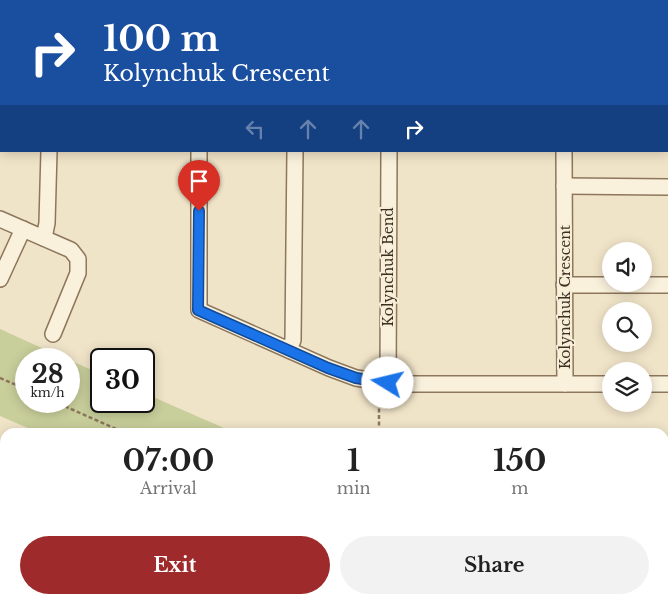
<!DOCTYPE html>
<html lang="en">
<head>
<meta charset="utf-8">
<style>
	:root { --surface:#fff; --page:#f2f2f2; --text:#222; --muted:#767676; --accent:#9e2a2b }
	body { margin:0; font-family:"Libre Baskerville",serif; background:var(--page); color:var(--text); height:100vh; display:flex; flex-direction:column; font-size:19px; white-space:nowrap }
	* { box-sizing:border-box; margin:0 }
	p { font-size:16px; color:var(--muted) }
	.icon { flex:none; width:28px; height:28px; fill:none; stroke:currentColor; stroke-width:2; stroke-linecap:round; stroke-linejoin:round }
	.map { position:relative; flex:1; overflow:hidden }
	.drawer { position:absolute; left:0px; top:428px; width:669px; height:176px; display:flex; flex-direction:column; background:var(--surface); border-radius:15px 15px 0 0; box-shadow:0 2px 12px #0003 }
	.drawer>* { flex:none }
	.hud { position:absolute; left:0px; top:0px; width:669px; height:152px; box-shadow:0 2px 12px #0003; background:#1a4fa0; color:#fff; overflow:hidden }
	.buttons { position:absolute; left:602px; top:242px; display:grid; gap:10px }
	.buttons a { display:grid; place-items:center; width:50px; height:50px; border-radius:50%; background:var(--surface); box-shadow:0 2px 12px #0003; font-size:25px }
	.speed { position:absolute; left:15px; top:348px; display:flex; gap:10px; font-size:25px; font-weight:700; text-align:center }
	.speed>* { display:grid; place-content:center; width:65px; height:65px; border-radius:50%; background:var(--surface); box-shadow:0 2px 12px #0003; line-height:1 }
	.speed small { font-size:12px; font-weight:400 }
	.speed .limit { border:2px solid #111; border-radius:8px; background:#fff; color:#111 }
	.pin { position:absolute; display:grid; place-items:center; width:42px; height:42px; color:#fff; margin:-51px -21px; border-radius:50% 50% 50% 0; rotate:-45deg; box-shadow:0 0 5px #0007 }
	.pin .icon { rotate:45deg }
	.me { position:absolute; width:55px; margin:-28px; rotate:279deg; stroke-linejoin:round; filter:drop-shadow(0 0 4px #0008) }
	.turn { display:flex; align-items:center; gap:18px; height:105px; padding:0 20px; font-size:22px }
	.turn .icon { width:65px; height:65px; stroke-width:2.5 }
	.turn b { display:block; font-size:35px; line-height:42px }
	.lanes { display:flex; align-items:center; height:48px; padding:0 20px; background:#0003; justify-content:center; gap:25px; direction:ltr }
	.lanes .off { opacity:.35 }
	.eta { display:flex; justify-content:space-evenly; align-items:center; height:85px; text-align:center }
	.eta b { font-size:30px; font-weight:700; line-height:35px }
	.action { display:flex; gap:10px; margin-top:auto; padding:10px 20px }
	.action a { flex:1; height:58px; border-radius:30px; background:var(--accent); color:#fff; font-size:20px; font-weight:700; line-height:58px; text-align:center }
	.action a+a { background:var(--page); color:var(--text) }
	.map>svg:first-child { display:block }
</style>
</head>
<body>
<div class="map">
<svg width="668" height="603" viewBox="0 0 668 603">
	<rect width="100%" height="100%" fill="#f0e4c8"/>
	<!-- green -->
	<path fill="#c9cf9b" d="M0,329l66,30h-40v42h43v-41l32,14v27h43v-8l89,39h-196l-37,-16z"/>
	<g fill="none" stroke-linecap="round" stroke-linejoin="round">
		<defs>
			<g id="minor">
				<path d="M199,0v1"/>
				<path d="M566,1v-1"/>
				<path d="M0,8h1"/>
				<path d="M0,80l1,1"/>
				<path d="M199,151v159l130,58 27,10 32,5 26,1h151l-1,-233"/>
				<path d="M564,186l104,1"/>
				<path d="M0,219l71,31 7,9v14l-25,61"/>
				<path d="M44,238l3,-15 2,-72"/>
				<path d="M0,279l23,-50"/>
				<path d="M564,285h104"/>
				<path d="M289,350l4,-10 2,-189"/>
				<path d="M388,383l1,-232"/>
				<path d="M565,384h46"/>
				<path d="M644,384h24"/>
			</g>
		</defs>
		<!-- minor casing -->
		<use href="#minor" stroke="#8d765c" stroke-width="18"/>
		<!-- path -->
		<g stroke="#8d765c" stroke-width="2.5" stroke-dasharray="4 2.5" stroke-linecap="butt">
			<path d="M439,0l1,1"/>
			<path d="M399,1l2,-1"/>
			<path d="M0,378l26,11"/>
			<path d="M53,401l70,31"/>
			<path d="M379,432v-37"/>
			<path d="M664,514h4"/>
		</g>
		<!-- minor -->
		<use href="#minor" stroke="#faf1dc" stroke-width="15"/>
		<defs>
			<g id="rail">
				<path d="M0,489l5,2"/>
				<path d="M0,579l5,6"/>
				<path d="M16,599l3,4"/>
				<path d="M244,599l10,4"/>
			</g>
		</defs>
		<!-- rail casing -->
		<use href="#rail" stroke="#3d2e20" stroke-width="5.5"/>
		<!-- rail -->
		<use href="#rail" stroke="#f7eed8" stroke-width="4" stroke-dasharray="11" stroke-linecap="butt"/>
	</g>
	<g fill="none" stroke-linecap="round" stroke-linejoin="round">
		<defs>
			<path id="route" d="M199,211l-1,99 130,58 28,10 32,5"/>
		</defs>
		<!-- route casing -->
		<use href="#route" stroke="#114b97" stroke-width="12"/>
		<!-- route -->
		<use href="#route" stroke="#1a73e8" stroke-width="9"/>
	</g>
	<g text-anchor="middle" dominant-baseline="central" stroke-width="4" stroke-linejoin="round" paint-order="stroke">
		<!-- street labels -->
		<g font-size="14" fill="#3d2e20" stroke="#f7eed8">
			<text transform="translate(388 267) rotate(-90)">Kolynchuk Bend</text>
			<text transform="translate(565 297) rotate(-90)">Kolynchuk Crescent</text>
		</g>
	</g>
</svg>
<div class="buttons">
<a><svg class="icon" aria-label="sound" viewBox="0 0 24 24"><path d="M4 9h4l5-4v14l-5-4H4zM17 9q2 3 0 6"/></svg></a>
<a><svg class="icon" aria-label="search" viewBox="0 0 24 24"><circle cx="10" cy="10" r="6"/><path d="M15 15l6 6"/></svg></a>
<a><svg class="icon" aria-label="layers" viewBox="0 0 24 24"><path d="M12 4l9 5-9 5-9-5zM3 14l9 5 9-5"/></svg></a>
</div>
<div class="speed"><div>28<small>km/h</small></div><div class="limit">30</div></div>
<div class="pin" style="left:199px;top:211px;background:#d93025"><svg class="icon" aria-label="arrive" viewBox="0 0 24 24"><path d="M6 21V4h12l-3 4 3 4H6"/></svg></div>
<svg class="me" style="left:388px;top:383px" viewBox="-20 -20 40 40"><circle r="19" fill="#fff"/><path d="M0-13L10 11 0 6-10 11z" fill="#1a73e8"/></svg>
<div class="hud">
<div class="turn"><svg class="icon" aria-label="right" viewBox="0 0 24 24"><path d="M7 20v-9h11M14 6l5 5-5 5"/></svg><div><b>100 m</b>Kolynchuk Crescent</div></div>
<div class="lanes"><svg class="icon off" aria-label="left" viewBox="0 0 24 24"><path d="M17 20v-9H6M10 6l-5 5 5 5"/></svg><svg class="icon off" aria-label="ahead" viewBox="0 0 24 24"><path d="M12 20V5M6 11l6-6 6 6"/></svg><svg class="icon off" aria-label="ahead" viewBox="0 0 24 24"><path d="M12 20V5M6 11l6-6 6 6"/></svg><svg class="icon" aria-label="right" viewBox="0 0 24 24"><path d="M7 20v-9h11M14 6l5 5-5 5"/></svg></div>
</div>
<section class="drawer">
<div class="eta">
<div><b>07:00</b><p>Arrival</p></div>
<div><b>1</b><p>min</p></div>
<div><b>150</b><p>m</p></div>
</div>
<div class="action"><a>Exit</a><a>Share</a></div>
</section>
</div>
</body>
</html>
